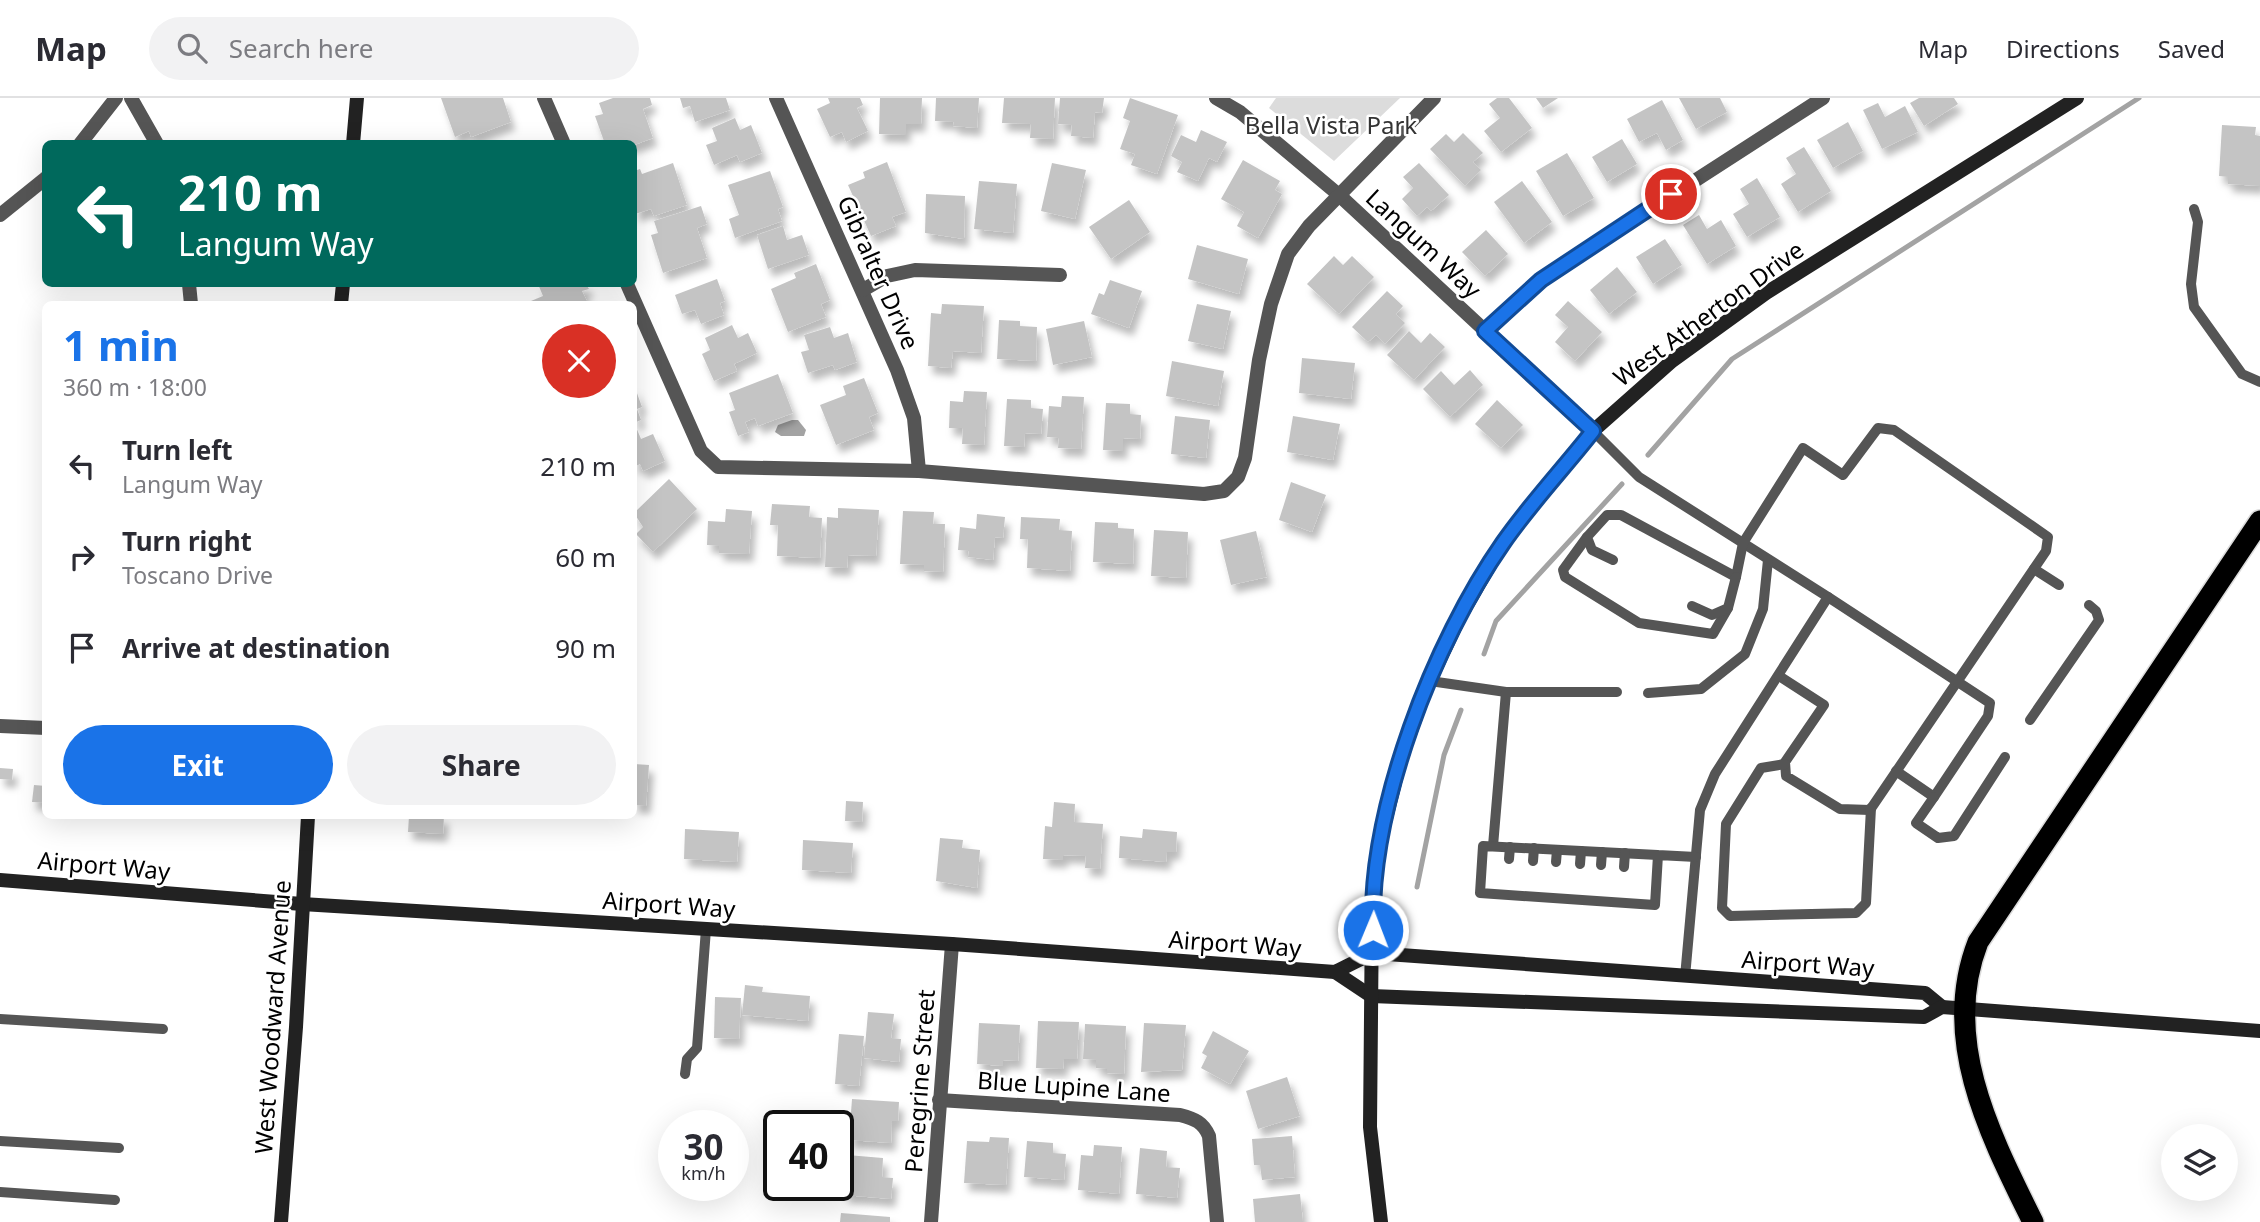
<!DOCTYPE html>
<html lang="en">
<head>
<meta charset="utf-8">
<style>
	:root { --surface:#fff; --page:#f2f2f3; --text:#2b2b33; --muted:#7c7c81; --line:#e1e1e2; --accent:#1a73e8 }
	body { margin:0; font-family:"Noto Sans",sans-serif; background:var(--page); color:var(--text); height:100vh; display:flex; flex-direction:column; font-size:26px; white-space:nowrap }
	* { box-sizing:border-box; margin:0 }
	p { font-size:23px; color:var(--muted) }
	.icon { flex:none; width:38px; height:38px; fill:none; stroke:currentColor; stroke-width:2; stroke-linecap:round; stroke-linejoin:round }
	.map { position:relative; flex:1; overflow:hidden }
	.details { position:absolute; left:42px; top:203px; width:595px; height:518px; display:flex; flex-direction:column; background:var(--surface); border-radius:10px; box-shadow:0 7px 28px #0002 }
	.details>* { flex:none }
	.guide { position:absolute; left:42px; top:42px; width:595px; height:147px; border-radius:10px; box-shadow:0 7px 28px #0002; background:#00695c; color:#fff; overflow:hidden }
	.buttons { position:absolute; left:2161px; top:1026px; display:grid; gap:14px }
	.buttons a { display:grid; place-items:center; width:77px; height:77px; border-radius:50%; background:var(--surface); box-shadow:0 7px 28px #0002; font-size:35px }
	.speed { position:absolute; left:658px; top:1012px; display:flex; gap:14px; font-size:35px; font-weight:700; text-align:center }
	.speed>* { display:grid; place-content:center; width:91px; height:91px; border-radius:50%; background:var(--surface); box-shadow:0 7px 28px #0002; line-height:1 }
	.speed small { font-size:18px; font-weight:400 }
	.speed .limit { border:4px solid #111; border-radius:10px; background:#fff; color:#111 }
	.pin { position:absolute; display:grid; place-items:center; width:60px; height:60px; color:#fff; margin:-30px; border:4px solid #fff; border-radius:50%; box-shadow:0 2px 7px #0007 }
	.me { position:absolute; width:77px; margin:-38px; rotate:1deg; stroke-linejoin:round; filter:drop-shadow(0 0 5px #0008) }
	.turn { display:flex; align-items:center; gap:24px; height:147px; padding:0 21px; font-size:32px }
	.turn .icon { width:91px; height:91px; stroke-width:2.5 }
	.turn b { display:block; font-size:49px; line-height:60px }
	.round { display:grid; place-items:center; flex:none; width:74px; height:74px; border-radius:37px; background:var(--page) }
	.overview { display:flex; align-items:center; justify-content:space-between; height:119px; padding:0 21px }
	h1 { font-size:42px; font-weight:700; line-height:52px; color:var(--accent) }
	.primary-button { display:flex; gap:14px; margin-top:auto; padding:14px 21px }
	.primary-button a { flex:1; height:80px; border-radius:42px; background:var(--accent); color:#fff; font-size:28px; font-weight:700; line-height:80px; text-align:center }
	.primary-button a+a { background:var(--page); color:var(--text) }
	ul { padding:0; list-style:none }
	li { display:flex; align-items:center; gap:21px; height:91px; padding:0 21px }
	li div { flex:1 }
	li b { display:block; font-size:26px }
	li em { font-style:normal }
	header { display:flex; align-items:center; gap:42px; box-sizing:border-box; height:98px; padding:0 35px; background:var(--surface); border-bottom:2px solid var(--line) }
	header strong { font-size:33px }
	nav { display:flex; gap:38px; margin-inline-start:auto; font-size:24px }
	.search { width:490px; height:63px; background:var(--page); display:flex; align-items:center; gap:18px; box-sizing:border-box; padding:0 24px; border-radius:38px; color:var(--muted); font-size:26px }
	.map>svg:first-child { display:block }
</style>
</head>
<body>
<header>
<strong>Map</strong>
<div class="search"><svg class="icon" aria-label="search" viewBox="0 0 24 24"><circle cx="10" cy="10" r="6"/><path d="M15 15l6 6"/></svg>Search here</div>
<nav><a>Map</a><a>Directions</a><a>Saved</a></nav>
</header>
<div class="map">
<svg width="2260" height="1124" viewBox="0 0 2260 1124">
	<defs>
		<filter id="shadow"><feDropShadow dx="4.5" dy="8" stdDeviation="3.5" flood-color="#0004"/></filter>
	</defs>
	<rect width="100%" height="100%" fill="#fff"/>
	<!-- green -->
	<path fill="#dcdcdc" d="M1276,0h124l-66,63 -65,-53z"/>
	<!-- water -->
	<path fill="#a3a3a3" d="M792,322h6l8,10 -2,6h-23l-6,-4 3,-7z"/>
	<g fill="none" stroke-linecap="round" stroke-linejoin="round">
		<!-- stream -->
		<g stroke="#a3a3a3" stroke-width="5">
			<path d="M1648,357l84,-96 407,-261"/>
			<path d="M1484,556l12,-33 126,-137"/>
			<path d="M1417,789l27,-132 17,-45"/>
		</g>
	</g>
	<!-- building -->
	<g fill="#c4c4c4" filter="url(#shadow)">
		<path d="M441,0h62l8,24 -40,15 -2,-6 -14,6z"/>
		<path d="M613,0h37l2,7 -9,4 10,29 -19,7 -29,-1 -10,-28 8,-2 -4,-11z"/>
		<path d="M680,0h46l4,12 -35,12 -5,-16 -7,2z"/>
		<path d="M828,0h32l3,7 -6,3 11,23 -22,11 -4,-10 -12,5 -13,-28 13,-6z"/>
		<path d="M880,0h42l-1,26h-15v11l-27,-1z"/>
		<path d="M936,0h43l-2,30 -24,-2 1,-4 -19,-1z"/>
		<path d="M1004,0h51l-2,41 -23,-1 1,-14 -29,-1z"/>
		<path d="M1060,0h44l-2,15 -7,-1 -2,26 -22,-2 1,-11 -14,-1z"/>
		<path d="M1130,0l48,17 -21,59 -26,-9 4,-11 -15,-5 10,-28 -7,-3z"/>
		<path d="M1497,0h12l23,30 -31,24 -17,-21 16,-13 -11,-14z"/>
		<path d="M1536,0h22l-15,10z"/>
		<path d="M1679,0h41l7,14 -31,17z"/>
		<path d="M1919,0h35l4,6 -34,22 -14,-23z"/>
		<path d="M1662,2l21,40 -17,10 -9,-17 -18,9 -12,-23z"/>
		<path d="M1878,5l7,14 20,-11 13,26 -36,17 -19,-39z"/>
		<path d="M735,20l5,12 11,-5 11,28 -22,9 -3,-7 -23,10 -8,-20 11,-4 -5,-13z"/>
		<path d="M1848,24l15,29 -30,17 -16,-28z"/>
		<path d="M2222,27l34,2 -1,8 5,1v50l-32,-2v-7l-9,-1z"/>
		<path d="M1201,32l26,12 -10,20 -8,-4 -11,23 -21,-9 5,-10 -11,-6 10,-21 15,7z"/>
		<path d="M1463,35l20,20 -10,9 8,8 -16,16 -35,-37 16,-15 8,8z"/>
		<path d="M1622,41l15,25 -30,18 -15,-25z"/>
		<path d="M1804,49l27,44 -33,21 -17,-28 15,-10 -10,-16z"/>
		<path d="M1567,55l27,45 -31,18 -27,-45z"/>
		<path d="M1243,62l37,21 -5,9 7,4 -24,44 -21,-12 7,-14 -23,-13z"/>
		<path d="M887,64l19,50 -14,5 4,9 -25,10 -23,-51 17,-7 -2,-6z"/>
		<path d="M673,65l14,42 -33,11 -3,-7 -16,5 -1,-43 6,-2 2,5z"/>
		<path d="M1052,65l34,7 -11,49 -34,-8z"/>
		<path d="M1419,65l30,32 -18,16 -4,-4 -10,9 -15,-17 11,-11 -10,-11z"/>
		<path d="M770,73l13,36 -5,2 4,12 -47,17 -6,-19 10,-4 -11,-30z"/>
		<path d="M1757,80l23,39 -33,20 -14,-23 16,-10 -9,-15z"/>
		<path d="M979,83l38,3 -4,49 -39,-4z"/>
		<path d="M1522,83l30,41 -28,21 -30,-41z"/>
		<path d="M926,96l39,2 -1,43 -39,-6z"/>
		<path d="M1129,102l21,32 -39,27 -22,-32z"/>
		<path d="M701,108l6,18 -10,4 10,30 -44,15 -12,-38 7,-2 -4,-12z"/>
		<path d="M1699,117l8,14 14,-9 15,26 -29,18 -24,-39z"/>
		<path d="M783,128l4,14 15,-5 7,20 -41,14 -11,-34z"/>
		<path d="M1486,132l22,24 -23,22 -23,-24z"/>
		<path d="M1665,141l17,26 -29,19 -17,-27z"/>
		<path d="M1197,147l51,14 -9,35 -51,-15z"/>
		<path d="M1334,158l9,9 9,-9 22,21 -35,37 -32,-30z"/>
		<path d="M816,166l14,36 -9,4 5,13 -38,15 -17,-43 25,-11 -2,-5z"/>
		<path d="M1617,169l20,25 -28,22 -19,-24z"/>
		<path d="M717,181l8,22 -5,2 4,12 -23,9 -6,-14 -13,4 -7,-19z"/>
		<path d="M1110,182l32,11 -13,37 -38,-14 8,-21 5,2z"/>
		<path d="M538,186h48l3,5 -7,2 5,10 -9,3h-46l-1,-3 12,-5z"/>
		<path d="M1387,193l16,15 -7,8 9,9 -20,21 -9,-9 -8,7 -16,-15z"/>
		<path d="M1568,203l34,31 -27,29 -20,-19 13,-15 -13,-12z"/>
		<path d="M942,206l42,2 -3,47 -28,-2 -2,17 -23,-2 3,-53 10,1z"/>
		<path d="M1197,206l34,7 -8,38 -35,-8z"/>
		<path d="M999,222l21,1v5l17,1 -1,34 -39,-2z"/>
		<path d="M1084,223l8,36 -39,8 -7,-36z"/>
		<path d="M732,227l6,13 10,-5 9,20 -23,11 3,7 -23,10 -12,-27 8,-4 -5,-12z"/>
		<path d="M830,229l4,11 14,-5 9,29 -22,8 -2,-5 -25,8 -7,-21 8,-2 -5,-15z"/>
		<path d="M1409,233l12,12 9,-10 15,14 -31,33 -27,-25z"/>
		<path d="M1302,260l53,5 -4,36 -52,-6z"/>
		<path d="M1172,263l52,10 -6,35 -52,-10z"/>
		<path d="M1470,272l13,15 -33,32 -27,-28 18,-18 13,14z"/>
		<path d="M778,276l15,39 -35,13 -3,-8 -10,4 4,10 -11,4 -9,-24 6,-2 -6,-17z"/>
		<path d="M864,280l14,35 -9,4 5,13 -38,15 -16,-40 26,-10 -3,-9z"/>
		<path d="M634,287l8,22 -5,2 4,11 -7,3z"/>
		<path d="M964,293l23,1 -3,53 -22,-1 1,-16h-14l1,-27 13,1z"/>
		<path d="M1062,298l22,1 -3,52 -23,-1 1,-10 -12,-1 2,-31 12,1z"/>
		<path d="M1007,301l24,1v8l12,1 -2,25 -16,-1 -1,14 -20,-1z"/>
		<path d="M1497,302l26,25 -22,23 -26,-24z"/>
		<path d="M1106,305l24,1v10l11,1 -1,24 -17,-1v13l-20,-1z"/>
		<path d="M1175,318l35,4 -4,38 -35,-4z"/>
		<path d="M1293,318l47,8 -7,36 -46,-8z"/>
		<path d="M636,329l5,12 12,-5 12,27 -22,10 -3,-7 -6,3z"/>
		<path d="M669,381l28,30 -44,43 -17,-18 7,-7 -9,-14z"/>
		<path d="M1291,384l35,13 -14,37 -33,-12z"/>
		<path d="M772,406l38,2 -1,11 13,1 -2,40 -43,-2 1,-31h-8z"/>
		<path d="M838,410l41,2 -3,46 -28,-1 -1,13 -22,-1 2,-50 11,1z"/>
		<path d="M726,411l26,2 -3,43 -30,-1v-7l-12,-1 1,-24 17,1z"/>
		<path d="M903,413l31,1 -1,12h12l-2,48 -19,-1v-6l-24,-1z"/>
		<path d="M977,416l28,3 -2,21 -8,-1 -2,23 -25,-3 1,-6 -11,-1 2,-23 16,2z"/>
		<path d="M1021,419l39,2 -1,11 13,1 -2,40 -43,-3 1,-29h-8z"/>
		<path d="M1095,424l23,1v5l16,1 -1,35 -40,-2z"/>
		<path d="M1154,432l34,2 -2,46 -35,-2z"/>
		<path d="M1256,433l11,46 -36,8 -11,-45z"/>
		<path d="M634,666l15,1 -3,41 -12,-1z"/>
		<path d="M0,670l13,1 -1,11 -12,-1z"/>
		<path d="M34,687l12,1v17l-14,-1z"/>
		<path d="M846,703l17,1 -1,20 -17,-1z"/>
		<path d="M1054,704l21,2 -1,18 29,2 -3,45 -15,-1 1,-12 -23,-1v5l-20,-1 2,-33 7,1z"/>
		<path d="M409,718h35l-1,18 -35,-2z"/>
		<path d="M685,731l54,3 -2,30 -53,-3z"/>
		<path d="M1143,731l34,3 -1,20h-9l-1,10 -47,-4 1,-22 22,2z"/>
		<path d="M940,740l23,2 -1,8 18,2 -3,38 -41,-7z"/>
		<path d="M803,742l50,3 -2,30 -49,-3z"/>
		<path d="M745,887l18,2 -1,5 48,4 -2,25 -66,-6z"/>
		<path d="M715,899l26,1 -2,41 -25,-1z"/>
		<path d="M868,914l26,2 -3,24 10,1 -2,23 -35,-4z"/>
		<path d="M1038,923l41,1 -2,37h-13l-1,10 -27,-1z"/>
		<path d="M979,925l41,2 -2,36 -15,-1v6l-26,-2z"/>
		<path d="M1144,925l42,2 -4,45 -41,2z"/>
		<path d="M1085,926l41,2 -2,48 -17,-1v-4l-11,-1v-8l-13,-1z"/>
		<path d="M1213,933l36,20 -19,33 -29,-16 6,-12 -5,-3z"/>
		<path d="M839,936l25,2 -5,50 -24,-2z"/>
		<path d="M1287,979l13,39 -42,13 -12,-38z"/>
		<path d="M852,1001l47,3 -1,19h-6l-1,22 -42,-3z"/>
		<path d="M1292,1038l3,41 -33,3 -2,-15h-6l-2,-26z"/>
		<path d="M990,1039l19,1 -3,47 -42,-2 3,-42 22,1z"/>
		<path d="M1027,1043l26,2v10l13,1 -2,26 -40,-3z"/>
		<path d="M1094,1047l28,2 -3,47 -41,-4 3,-35 12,1z"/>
		<path d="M1140,1050l27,3 -1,16 14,1 -3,30 -41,-4z"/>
		<path d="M847,1057l36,3 -1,19 11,1 -2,21 -47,-4z"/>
		<path d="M1300,1096l3,28h-48l-2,-23z"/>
		<path d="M841,1115l49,4v5h-50z"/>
	</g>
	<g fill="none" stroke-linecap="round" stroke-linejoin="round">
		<defs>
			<path id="highway" d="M2033,1124c-43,-87 -93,-183 -55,-280l282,-421"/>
		</defs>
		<!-- highway casing -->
		<use href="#highway" stroke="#dbdbdb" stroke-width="24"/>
		<!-- lane -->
		<g stroke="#555" stroke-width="10">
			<path d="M2194,111l4,13 -7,62 3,23 48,67 18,8"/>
			<path d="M1593,333l46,46 189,120 -113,177 -15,36 -15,167"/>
			<path d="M1587,439l-24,33 2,7 74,46 74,11 15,-26"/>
			<path d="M1613,462l-21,-10 -5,-13 20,-22h14l115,62 7,-34 60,-95 40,27 35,-47 16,2 154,107 -2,14 -176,259 -30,-1 -54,-33 -1,-14 39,-57 -45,-29"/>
			<path d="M2034,471l25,16"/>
			<path d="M1828,499l162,106 -2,13 -54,81 -38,-26"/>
			<path d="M1692,508l20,9 16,-7 8,-31"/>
			<path d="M1430,583l76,11h111"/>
			<path d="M1648,595l53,-4 44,-35 18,-45 5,-49"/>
			<path d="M2030,622l69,-100 -3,-9 -7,-6"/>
			<path d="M1785,666l-24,4 -35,56 -4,84 8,8 126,-3 10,-10 5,-95"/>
			<path d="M1934,699l-18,26 22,15 16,-2 51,-79"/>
			<path d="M1493,748l13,-154"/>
			<path d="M1658,757l-3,50 -175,-12 3,-47 213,11"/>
			<path d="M1509,761l1,-12"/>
			<path d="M1533,763l1,-13"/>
			<path d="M1556,764l1,-12"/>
			<path d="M1580,766l1,-13"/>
			<path d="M1601,767l1,-13"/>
			<path d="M1624,769l1,-14"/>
			<path d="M0,921l163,10"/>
			<path d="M685,976l2,-15 10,-11 9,-119"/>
			<path d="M0,1043l119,7"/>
			<path d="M0,1094l115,8"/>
		</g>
		<!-- street -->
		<g stroke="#555" stroke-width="14">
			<path d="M131,0l26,46"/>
			<path d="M544,0l20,46"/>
			<path d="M776,0l121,272 17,48 5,53"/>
			<path d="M1216,0l24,14 99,83 254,236"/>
			<path d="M80,46l36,-46"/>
			<path d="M0,117l46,-37"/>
			<path d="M189,186l2,20"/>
			<path d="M627,186l74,167 17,16 201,4 285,23 20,-3 14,-14 7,-19 14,-98 12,-56 17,-50 21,-28 125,-128"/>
			<path d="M863,192l24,-14 28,-6 145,5"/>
			<path d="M1485,233l56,-51 282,-182"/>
			<path d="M0,628l46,2"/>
			<path d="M939,1002l241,15c15,4 23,7 29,21l8,86"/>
			<path d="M931,1124l21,-278"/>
		</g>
		<!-- secondary -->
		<g stroke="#222" stroke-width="14">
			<path d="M353,46l4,-46"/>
			<path d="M341,206l2,-20"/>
			<path d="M0,782l302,24 650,40 383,28 38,-19 552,40 17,14"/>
			<path d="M1335,874l36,24 553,21 18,-10 318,24"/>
			<path d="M281,1124l15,-195 12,-211"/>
			<path d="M1381,1124l-11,-95 2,-220 9,-69 20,-79 25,-70 34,-72 43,-74 90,-112 79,-70 94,-68 311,-195"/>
		</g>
		<!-- highway -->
		<use href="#highway" stroke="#000" stroke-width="21"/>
	</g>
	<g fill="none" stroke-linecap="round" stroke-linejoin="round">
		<defs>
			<path id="route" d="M1373,832c-4,-122 61,-288 130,-387 27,-39 61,-75 90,-112l-108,-100 56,-51 130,-86"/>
		</defs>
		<!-- route casing -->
		<use href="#route" stroke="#114b97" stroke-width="18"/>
		<!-- route -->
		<use href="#route" stroke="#1a73e8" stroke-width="12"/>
	</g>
	<g text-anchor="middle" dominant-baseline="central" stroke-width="5" stroke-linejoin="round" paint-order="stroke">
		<!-- park labels -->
		<g font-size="24" fill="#333" stroke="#fff">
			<text x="1331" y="26">Bella Vista Park</text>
		</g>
		<!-- street labels -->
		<g font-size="24" fill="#000" stroke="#fff">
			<text transform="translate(1424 145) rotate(43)">Langum Way</text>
			<text transform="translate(879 174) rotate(66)">Gibralter Drive</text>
			<text transform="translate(1708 215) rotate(-36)">West Atherton Drive</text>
			<text transform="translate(104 767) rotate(5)">Airport Way</text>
			<text transform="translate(669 806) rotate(4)">Airport Way</text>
			<text transform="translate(1235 845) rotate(4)">Airport Way</text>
			<text transform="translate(1808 865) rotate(4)">Airport Way</text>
			<text transform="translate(272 919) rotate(-86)">West Woodward Avenue</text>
			<text transform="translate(919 983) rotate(-86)">Peregrine Street</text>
			<text transform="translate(1074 988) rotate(4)">Blue Lupine Lane</text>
		</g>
	</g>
</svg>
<div class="buttons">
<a><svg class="icon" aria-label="layers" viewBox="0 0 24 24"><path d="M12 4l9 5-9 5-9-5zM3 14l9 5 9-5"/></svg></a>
</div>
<div class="speed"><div>30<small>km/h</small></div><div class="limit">40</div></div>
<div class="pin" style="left:1671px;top:96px;background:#d93025"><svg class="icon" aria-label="arrive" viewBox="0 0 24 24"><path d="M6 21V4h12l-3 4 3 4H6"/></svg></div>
<svg class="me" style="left:1373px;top:832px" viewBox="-20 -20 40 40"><circle r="17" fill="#1a73e8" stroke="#fff" stroke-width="3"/><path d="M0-11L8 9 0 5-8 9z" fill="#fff"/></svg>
<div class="guide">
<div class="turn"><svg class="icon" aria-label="left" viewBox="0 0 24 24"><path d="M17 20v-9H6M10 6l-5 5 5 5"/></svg><div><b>210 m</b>Langum Way</div></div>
</div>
<section class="details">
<div class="overview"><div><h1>1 min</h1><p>360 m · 18:00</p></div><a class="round" style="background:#d93025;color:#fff"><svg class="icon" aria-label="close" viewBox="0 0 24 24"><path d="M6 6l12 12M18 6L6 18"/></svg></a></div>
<ul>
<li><svg class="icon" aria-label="left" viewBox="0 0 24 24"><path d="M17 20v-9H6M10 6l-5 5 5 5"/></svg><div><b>Turn left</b><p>Langum Way</p></div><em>210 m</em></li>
<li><svg class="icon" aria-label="right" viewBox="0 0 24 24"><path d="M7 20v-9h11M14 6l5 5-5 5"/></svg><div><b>Turn right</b><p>Toscano Drive</p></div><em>60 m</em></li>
<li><svg class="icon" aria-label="arrive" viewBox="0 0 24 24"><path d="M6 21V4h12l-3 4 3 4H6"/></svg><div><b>Arrive at destination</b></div><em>90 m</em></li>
</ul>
<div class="primary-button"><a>Exit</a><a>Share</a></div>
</section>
</div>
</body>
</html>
